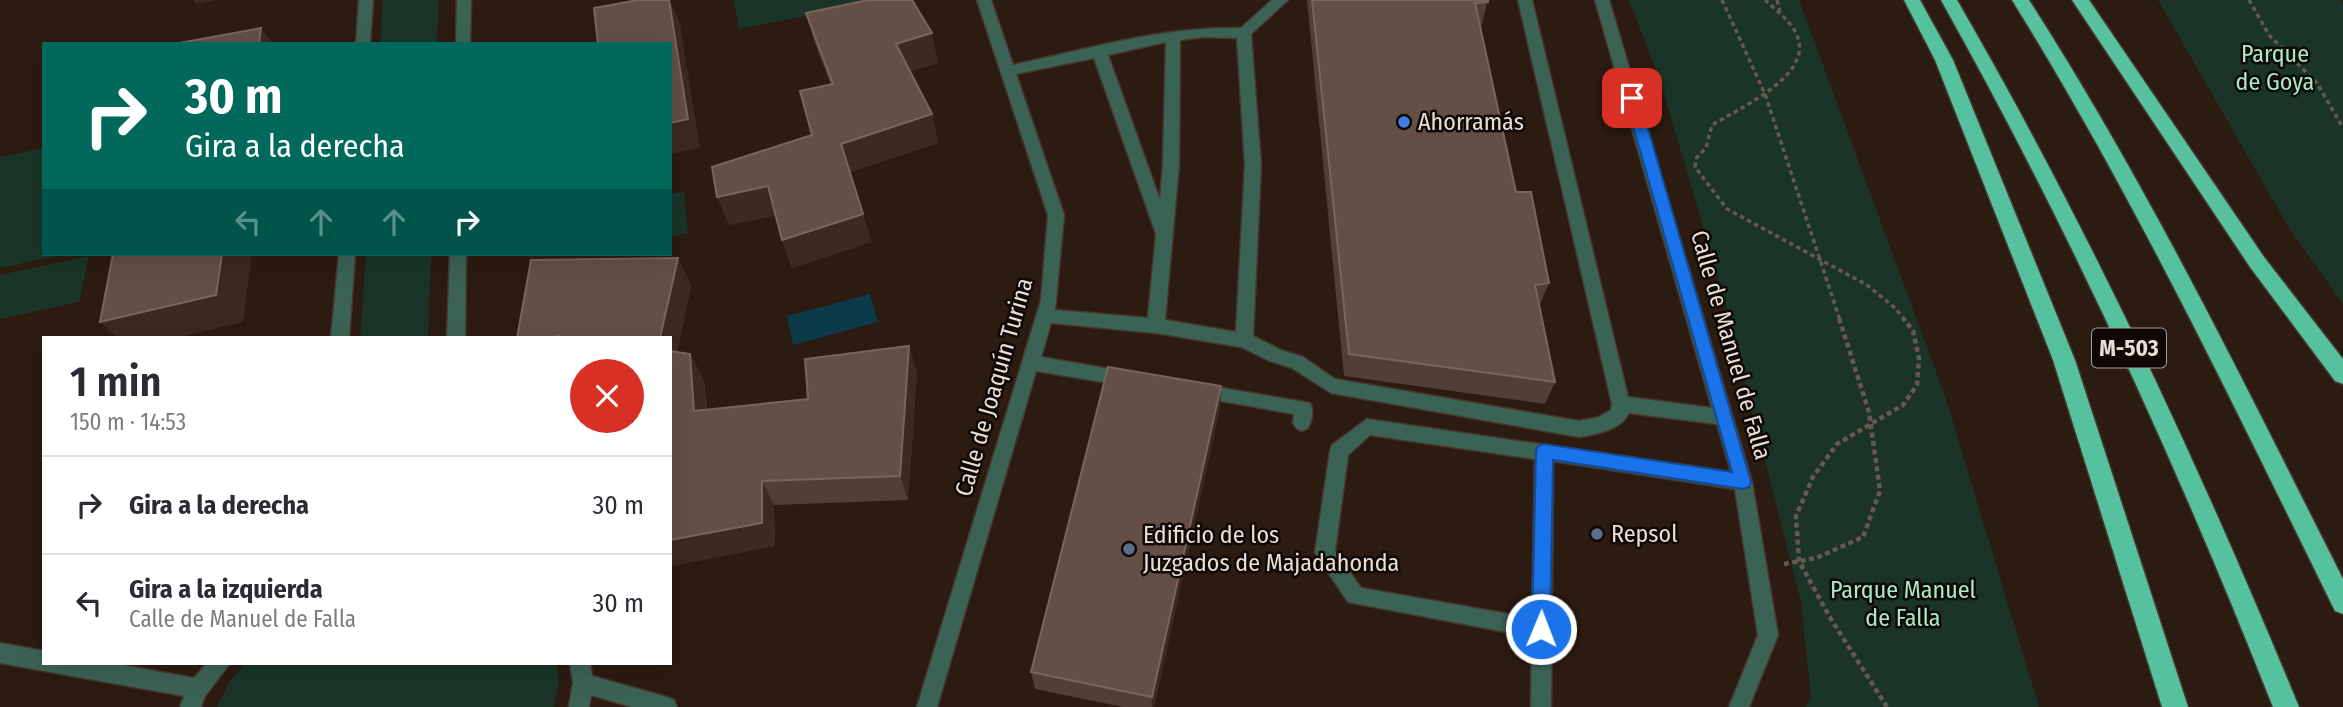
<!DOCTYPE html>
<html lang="es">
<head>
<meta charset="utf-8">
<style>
	:root { --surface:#fff; --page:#f2f2f3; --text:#2b2b33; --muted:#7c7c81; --line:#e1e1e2 }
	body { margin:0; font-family:"Fira Sans Condensed",sans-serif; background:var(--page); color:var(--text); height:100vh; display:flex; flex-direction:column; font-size:26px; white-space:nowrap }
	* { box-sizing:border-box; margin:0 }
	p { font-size:23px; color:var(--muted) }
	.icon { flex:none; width:38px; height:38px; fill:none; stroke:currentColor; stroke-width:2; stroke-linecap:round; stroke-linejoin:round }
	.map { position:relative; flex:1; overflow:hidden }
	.details { position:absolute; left:42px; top:336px; width:630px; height:329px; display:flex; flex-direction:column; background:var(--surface); border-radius:0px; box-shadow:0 7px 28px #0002 }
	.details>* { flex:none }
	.hud { position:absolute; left:42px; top:42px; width:630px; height:214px; border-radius:0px; box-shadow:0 7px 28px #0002; background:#00695c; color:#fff; overflow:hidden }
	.pin { position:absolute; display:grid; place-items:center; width:60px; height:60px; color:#fff; margin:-30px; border-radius:14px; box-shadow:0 4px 10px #0006 }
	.me { position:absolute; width:77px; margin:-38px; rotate:1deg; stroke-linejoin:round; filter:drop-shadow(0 0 5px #0008) }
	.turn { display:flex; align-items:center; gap:24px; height:147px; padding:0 28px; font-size:32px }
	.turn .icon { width:91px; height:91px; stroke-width:2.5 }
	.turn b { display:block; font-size:49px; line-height:60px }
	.lanes { display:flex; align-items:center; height:66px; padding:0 28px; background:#0003; justify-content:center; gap:35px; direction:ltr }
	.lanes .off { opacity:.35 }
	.round { display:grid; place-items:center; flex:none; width:74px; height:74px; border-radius:37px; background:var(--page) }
	.head { display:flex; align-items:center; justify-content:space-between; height:119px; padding:0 28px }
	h1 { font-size:42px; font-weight:600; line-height:52px }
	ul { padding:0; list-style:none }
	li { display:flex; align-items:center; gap:21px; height:98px; padding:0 28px; border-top:2px solid var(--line) }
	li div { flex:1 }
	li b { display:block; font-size:26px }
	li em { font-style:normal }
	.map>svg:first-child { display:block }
</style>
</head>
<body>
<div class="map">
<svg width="2343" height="707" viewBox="0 0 2343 707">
	<rect width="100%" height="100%" fill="#2c1b10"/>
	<!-- green -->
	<g fill="#1a3528">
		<path d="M383,0h56l-2,44h-57z"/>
		<path d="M734,0h155l-150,29z"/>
		<path d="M1629,0h170l147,399 93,308h-233l5,-8 -10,-97 -78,-307 -62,-212z"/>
		<path d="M2158,0h183l2,3v301l-54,-76z"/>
		<path d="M44,148v106h22l-66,14v-111z"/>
		<path d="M684,191l4,42 -18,4v-43z"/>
		<path d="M366,254h65l-3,84h-68z"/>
		<path d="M89,256l-10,46 -79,17v-44z"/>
		<path d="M246,663h310l3,18 -5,26h-337l13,-26z"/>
	</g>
	<!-- water -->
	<path fill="#0d3a49" d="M870,294l8,28 -85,23 -6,-29z"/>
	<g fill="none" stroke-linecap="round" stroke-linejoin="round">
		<defs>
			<g id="minor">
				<path d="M359,0h14l-3,44h-14z"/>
				<path d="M457,0h14l-1,44h-14z"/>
				<path d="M977,0h14l22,65c75,-16 150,-39 228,-37l31,-28h16l-37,34 10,131 -8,171 28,14 22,7 32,22 244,42 20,-4 12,-7 1,-6 -94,-404h14l96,397 84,11 -117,-408h14l143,482 26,153 -29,72h-20l29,-72 -23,-146 -182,-28 -2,246h-20l1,-70 -184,-35 -33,-49 15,-102 2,-6 35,-26 364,53 -14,-48 -88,-11c-8,17 -32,21 -50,24l-248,-44 -39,-25 -22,-7 -29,-14 -85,-14 -105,-10 -10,34 86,15 6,2 3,5 -3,5 -6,2 -91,-15 -99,336h-20l124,-407 7,-85zM1204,37l33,1 8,127 -9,167 -71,-12 14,-156 1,-124zM1166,42l-3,122 -3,36 -52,-145zM1094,58l62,176 -8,84 -93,-8 9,-95 -48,-141zM1370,435l165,24 -3,159 -171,-30 -26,-37 13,-96z"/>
				<path d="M339,254h16l-6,84h-18z"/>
				<path d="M450,254h16l-1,84h-18z"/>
				<path d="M1199,384l111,19c4,8 2,17 -2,25l-6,3 -6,-3 -3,-5 1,-9 -101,-18 -3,-5 3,-5z"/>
				<path d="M0,643l44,8v12h67l83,15 13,-15h23l-25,33 -4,11h-21l4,-11 -184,-33z"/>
				<path d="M570,663h20l2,13 75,21 7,3 3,7h-45l-41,-12 -2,12h-20l4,-24z"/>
			</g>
			<g id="highway">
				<path d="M1904,0h16l33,60 122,300 113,347h-26l-109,-347 -118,-300z"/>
				<path d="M1941,0h16c132,228 242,464 342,707h-26c-96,-243 -204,-479 -332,-707z"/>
				<path d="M2012,0h17c119,185 215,383 314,579v35l-8,-3c-102,-207 -201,-415 -323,-611z"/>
				<path d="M2072,0h17l175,257 79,102v25l-8,-3 -85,-114z"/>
			</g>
		</defs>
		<!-- minor casing -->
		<use href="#minor" stroke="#47362c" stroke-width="3"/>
		<!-- highway casing -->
		<use href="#highway" stroke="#47362c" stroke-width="3"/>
		<!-- path-far1 -->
		<g stroke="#67574e" stroke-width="3.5" stroke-dasharray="4.5 3.5" stroke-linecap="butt">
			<path d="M1722,0l43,94 75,226"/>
			<path d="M1765,0c12,11 31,25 34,42 7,37 -61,67 -87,83l-6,23 -9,9 -2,10 32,42 140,76 28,23 10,12"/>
			<path d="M1777,0l3,11"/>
			<path d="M2249,0l20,35 48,48 26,45"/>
		</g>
		<!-- path -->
		<g stroke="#67574e" stroke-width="4.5" stroke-dasharray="5 3.5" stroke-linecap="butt">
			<path d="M1784,564l32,-6 47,-21 17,-46 -11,-79 -30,-94"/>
			<path d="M1887,707l-58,-91 -30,-55 -3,-45 17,-39 24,-33 66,-39 14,-20 2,-27 -6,-27 -10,-13"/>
		</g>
		<!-- minor -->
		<use href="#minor" fill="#3b6355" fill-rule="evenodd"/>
		<!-- highway -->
		<use href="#highway" fill="#55c19e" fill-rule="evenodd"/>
	</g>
	<!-- wall -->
	<g fill="#523e35">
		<path d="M1307,0h181l-7,27h-1l36,165 33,91 -10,24 16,75 -10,22 -201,-28z"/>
		<path d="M806,13l132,50 -28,8 22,43 6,29 -88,29 21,70 -79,26 -10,-28 -6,-25 -47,10 83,-90 19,-50 -16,-42z"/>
		<path d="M678,258l13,28 -14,66 13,2 14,27 3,29 101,-11 109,-27 -9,128 -134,5 1,41 -105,20v-70z"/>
		<path d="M1220,408l-66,299h-31l-88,-18 -4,-17z"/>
	</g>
	<!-- shaded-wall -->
	<g fill="#3c291f">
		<path d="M194,0h21l-19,4z"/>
		<path d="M669,0h1l10,24 20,124 -30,6z"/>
		<path d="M261,28l12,16h-14z"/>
		<path d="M932,33l6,30 -35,10 -7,-29z"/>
		<path d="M932,114l6,29 -88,29 -9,-28z"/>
		<path d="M768,186l11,28 -50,11 -12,-28z"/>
		<path d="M863,214l8,28 -79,26 -10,-28z"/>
		<path d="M222,254h30l-9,68 -67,16h-58l-18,-16z"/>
		<path d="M678,258l13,28 -19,90 -2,-3v-35h-10z"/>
		<path d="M909,346l8,26 -9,128 -8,-24z"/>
		<path d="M690,354l14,27 4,56 -14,-26z"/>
		<path d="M1221,386l-1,22 -66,299h-2v-10z"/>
		<path d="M762,481l12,24 1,41 -105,20v-26z"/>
	</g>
	<!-- building -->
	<g fill="#634f46" stroke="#78655d" stroke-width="2">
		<path d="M638,0h31l19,119 -18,4v-79h-72l-4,-36z"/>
		<path d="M868,0h44l20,33 -36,11 36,70 -91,30 22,70 -81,26 -14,-54 -51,11 -5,-30 100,-32 -12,-44 33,-7 -27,-71z"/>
		<path d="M1312,0h176v2l-13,1 41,189h15l18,91 -14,2 20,97 -206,-28z"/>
		<path d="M261,28l-2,16h-85z"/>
		<path d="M113,254h109l-6,41 -116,27z"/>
		<path d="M678,258l-18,80h-101v-2l-9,2h-33l14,-78z"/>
		<path d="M909,346l-9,130 -138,5v42l-92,17v-189l20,3 4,57 114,-12 -3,-40z"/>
		<path d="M1108,367l113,19 -69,311 -121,-25z"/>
	</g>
	<!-- route -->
	<path fill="#1a73e8" stroke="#114b97" stroke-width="2" d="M1632,93l7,5 112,384 -2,5 -6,2 -190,-29 -3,169 -2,6 -7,2 -6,-2 -3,-6 4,-177 2,-6 6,-2 188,28 -107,-374z"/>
	<!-- markers -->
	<circle fill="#3f7fe0" stroke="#0f0804" stroke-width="2.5" cx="1404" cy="122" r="7"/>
	<g fill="#5c6f8a" stroke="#0f0804" stroke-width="2.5">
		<circle cx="1597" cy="534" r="7"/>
		<circle cx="1129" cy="549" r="7"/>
	</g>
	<g text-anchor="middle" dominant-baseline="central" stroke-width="5" stroke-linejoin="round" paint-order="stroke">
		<!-- shield labels -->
		<rect fill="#0f0804" stroke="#a89d97" stroke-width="2" x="2092" y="328.5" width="74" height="39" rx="5"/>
		<g font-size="23" font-weight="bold" fill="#eaddd6">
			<text x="2129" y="348">M-503</text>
		</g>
		<!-- park labels -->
		<g font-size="24" fill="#a6eac9" stroke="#0f0804">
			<text x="2275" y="54">Parque<tspan x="2275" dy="28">de Goya</tspan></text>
			<text x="1903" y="590">Parque Manuel<tspan x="1903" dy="28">de Falla</tspan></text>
		</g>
		<!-- poi labels -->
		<g font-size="24" fill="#eaddd6" stroke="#0f0804" text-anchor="start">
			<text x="1418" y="122">Ahorramás</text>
			<text x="1611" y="534">Repsol</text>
			<text x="1143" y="535">Edificio de los<tspan x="1143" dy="28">Juzgados de Majadahonda</tspan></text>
		</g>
		<!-- street labels -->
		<g font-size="24" fill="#eaddd6" stroke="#0f0804">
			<text transform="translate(1731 345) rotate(74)">Calle de Manuel de Falla</text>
			<text transform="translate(994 387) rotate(-74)">Calle de Joaquín Turina</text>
		</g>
	</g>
</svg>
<div class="pin" style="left:1632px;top:98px;background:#d93025"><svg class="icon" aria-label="arrive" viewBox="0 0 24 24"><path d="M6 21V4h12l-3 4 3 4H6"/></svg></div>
<svg class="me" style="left:1541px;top:629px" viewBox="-20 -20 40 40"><circle r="17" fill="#1a73e8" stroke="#fff" stroke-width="3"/><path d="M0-11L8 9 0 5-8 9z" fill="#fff"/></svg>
<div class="hud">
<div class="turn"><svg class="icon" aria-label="right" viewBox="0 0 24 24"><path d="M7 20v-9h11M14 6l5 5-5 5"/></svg><div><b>30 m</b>Gira a la derecha</div></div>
<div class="lanes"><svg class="icon off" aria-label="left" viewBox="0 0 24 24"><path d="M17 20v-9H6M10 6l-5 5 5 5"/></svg><svg class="icon off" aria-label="ahead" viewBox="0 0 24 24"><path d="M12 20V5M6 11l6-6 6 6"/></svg><svg class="icon off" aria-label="ahead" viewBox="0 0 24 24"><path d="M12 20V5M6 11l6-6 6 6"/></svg><svg class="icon" aria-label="right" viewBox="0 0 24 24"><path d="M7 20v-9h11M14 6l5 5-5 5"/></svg></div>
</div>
<section class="details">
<div class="head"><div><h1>1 min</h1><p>150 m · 14:53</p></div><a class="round" style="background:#d93025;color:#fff"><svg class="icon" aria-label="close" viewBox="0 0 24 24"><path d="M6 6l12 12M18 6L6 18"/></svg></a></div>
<ul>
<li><svg class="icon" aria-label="right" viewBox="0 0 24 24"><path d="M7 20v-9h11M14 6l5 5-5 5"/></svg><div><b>Gira a la derecha</b></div><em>30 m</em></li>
<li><svg class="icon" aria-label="left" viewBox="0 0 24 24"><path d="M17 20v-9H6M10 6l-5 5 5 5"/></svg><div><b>Gira a la izquierda</b><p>Calle de Manuel de Falla</p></div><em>30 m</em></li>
</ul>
</section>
</div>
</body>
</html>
